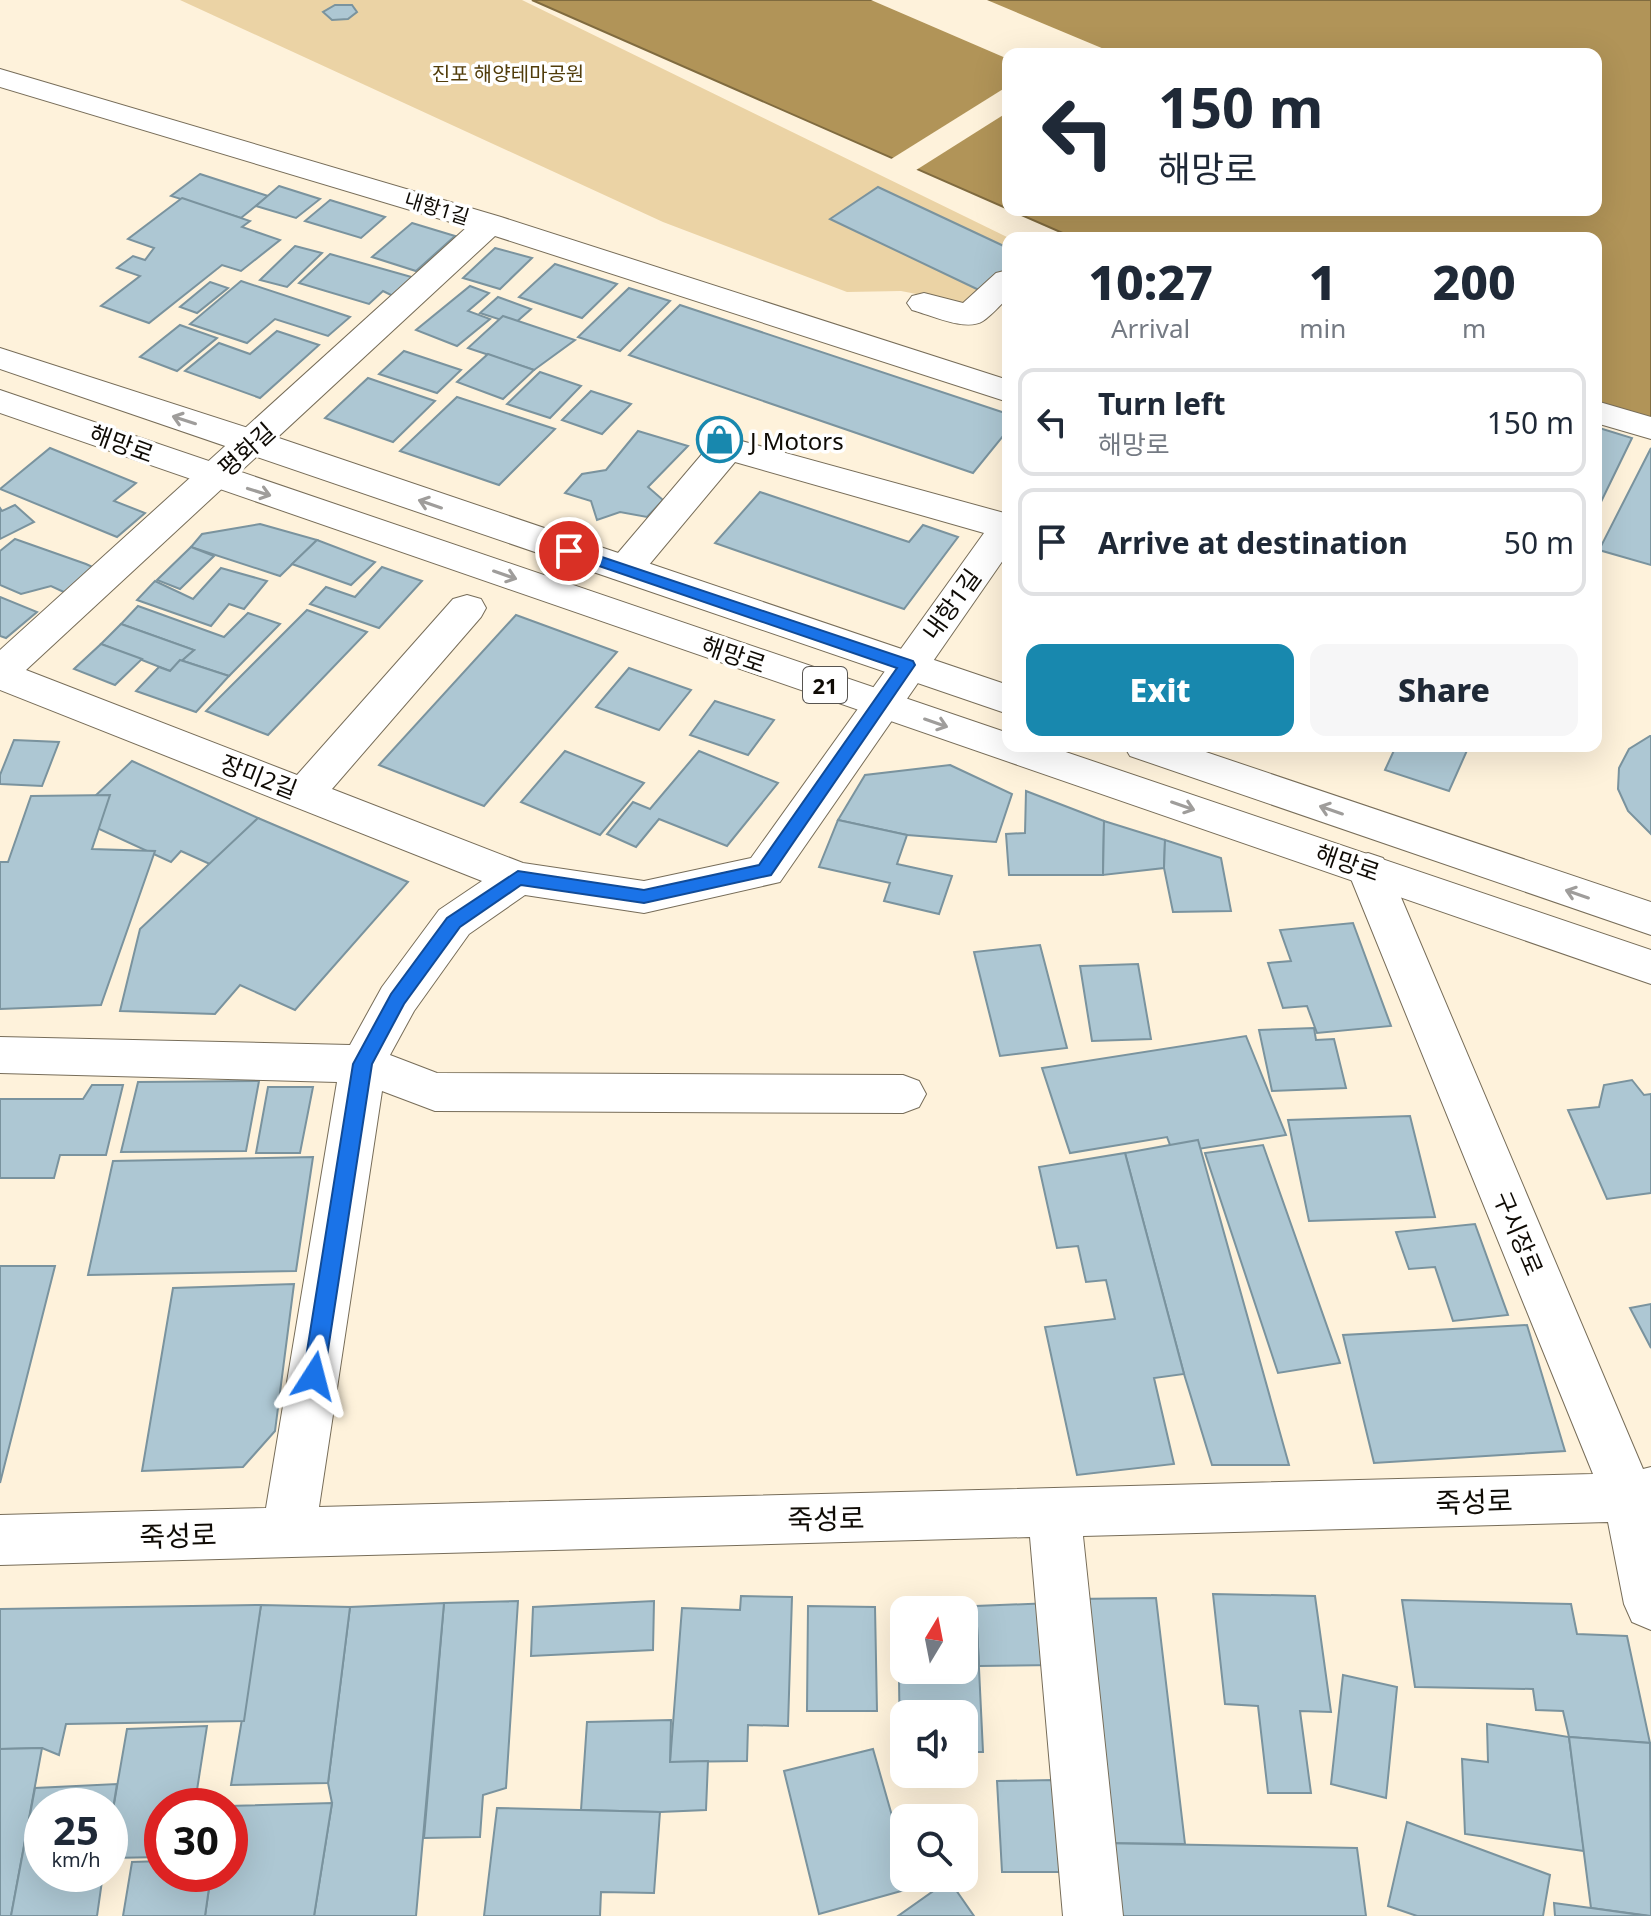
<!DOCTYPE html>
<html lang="en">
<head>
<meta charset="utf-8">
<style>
	:root { --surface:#fff; --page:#f6f6f7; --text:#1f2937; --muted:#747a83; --line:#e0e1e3; --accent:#1888ae }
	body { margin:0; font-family:"Noto Sans","Noto Sans KR",sans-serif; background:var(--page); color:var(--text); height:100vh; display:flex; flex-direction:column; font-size:30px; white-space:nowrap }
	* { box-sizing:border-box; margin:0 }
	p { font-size:26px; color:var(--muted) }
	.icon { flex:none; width:44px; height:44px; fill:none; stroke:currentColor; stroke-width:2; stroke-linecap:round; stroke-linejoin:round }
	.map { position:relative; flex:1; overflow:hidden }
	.sheet { position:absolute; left:1002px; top:232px; width:600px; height:520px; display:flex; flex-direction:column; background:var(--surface); border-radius:16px; box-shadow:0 8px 32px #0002 }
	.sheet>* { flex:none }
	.top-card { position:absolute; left:1002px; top:48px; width:600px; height:168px; border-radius:16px; box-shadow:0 8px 32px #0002; background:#fff; color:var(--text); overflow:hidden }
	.needle { width:52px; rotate:10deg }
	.tools { position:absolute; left:890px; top:1596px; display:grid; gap:16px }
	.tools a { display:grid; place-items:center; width:88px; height:88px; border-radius:16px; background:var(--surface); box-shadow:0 8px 32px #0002; font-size:40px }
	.speed { position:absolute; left:24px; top:1788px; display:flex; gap:16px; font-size:40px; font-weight:700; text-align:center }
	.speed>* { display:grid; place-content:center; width:104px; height:104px; border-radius:50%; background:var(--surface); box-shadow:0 8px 32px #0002; line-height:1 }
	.speed small { font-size:20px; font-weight:400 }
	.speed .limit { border:12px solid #d22; background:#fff; color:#111 }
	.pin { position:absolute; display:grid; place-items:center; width:68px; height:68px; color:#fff; margin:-34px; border:4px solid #fff; border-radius:50%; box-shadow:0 2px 8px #0007 }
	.me { position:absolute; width:88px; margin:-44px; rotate:9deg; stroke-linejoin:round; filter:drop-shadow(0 0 6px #0008) }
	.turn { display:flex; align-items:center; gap:28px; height:168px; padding:0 24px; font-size:36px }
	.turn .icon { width:104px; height:104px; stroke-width:2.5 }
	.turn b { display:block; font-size:56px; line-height:68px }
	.eta { display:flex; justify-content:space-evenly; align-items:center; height:136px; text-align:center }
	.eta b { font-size:48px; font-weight:800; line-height:56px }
	.button { display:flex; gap:16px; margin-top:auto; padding:16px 24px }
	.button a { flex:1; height:92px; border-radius:16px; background:var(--accent); color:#fff; font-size:32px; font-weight:800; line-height:92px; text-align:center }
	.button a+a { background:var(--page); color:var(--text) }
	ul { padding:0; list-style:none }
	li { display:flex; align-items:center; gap:24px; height:108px; margin:0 16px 12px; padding:0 8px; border:4px solid var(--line); border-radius:16px }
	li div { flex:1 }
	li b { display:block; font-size:30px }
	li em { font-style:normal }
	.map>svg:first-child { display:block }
</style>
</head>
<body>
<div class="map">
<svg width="1651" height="1916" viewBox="0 0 1651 1916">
	<rect width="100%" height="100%" fill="#fef2db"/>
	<!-- green -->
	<path fill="#ebd3a5" d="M180,0h342l487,238 -1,46 -30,22 -77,-15 -54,1 -184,-70z"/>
	<!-- water -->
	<path fill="#b19458" stroke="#806b3f" stroke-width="2" d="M532,0h1119v424l-55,-15v-171h-522l-64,-28h586v-156h-588v155z"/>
	<!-- pier -->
	<g fill="#fef2db">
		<path d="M871,0h116l129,54h-108v5z"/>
		<path d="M1008,86v26l-95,60 -25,-11z"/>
	</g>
	<!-- building -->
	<g fill="#adc7d3" stroke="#7a939e" stroke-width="2" fill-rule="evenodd">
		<path d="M335,5h17l5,7 -9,7 -16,1 -9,-8z"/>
		<path d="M200,174l68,22 -27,22 -70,-22z"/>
		<path d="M279,186l41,13 -24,19 -40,-12z"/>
		<path d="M878,187l130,61v23l-27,20 -151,-72z"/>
		<path d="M182,198l68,23 -8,6 38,13 -39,31 -19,-6 -73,58 -48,-17 39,-30 -23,-8 16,-12 12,4 9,-12 -26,-9z"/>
		<path d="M330,200l55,17 -24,21 -56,-17z"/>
		<path d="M412,223l43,13 -39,35 -44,-14z"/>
		<path d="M295,246l27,7 -35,34 -27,-7z"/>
		<path d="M495,248l37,10 -32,31 -37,-11z"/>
		<path d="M330,254l85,24 -20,19 -12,-6 -14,13 -70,-21z"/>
		<path d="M555,264l62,20 -35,34 -63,-21z"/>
		<path d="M241,281l109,36 -22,19 -53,-17 -28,24 -57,-19z"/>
		<path d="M210,282l18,6 -31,25 -17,-6z"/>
		<path d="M470,286l19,7 -21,18 22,8 -33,27 -41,-16z"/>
		<path d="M629,288l41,13 -50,50 -42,-14z"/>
		<path d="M498,297l33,12 -17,15 -34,-11z"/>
		<path d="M680,305l328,109v16l-35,43 -344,-118z"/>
		<path d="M503,316l72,24 -41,30 -66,-22z"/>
		<path d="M180,325l37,13 -40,33 -37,-14z"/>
		<path d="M277,331l42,14 -59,53 -75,-27 34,-28 31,11z"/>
		<path d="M404,351l57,19 -24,23 -58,-19z"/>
		<path d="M488,354l46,16 -31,29 -46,-17z"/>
		<path d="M540,372l41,14 -31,32 -43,-14z"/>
		<path d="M368,378l67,23 -42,41 -68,-24z"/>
		<path d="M591,391l40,13 -29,30 -40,-14z"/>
		<path d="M457,397l98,32 -56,56 -99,-34z"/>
		<path d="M1596,427l36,11 -33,68 -3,-1z"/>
		<path d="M638,431l50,15 -40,41 15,13 -16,17 -27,-5 -23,8 -6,-19 -26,-8 17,-19 24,-4z"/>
		<path d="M50,448l86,35 -22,18 31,12 -28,24 -117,-48z"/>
		<path d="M1651,448v117l-52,-15z"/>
		<path d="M760,492l149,50 14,-17 35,12 -54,72 -189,-66z"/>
		<path d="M15,505l19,17 -34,17v-31l2,3z"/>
		<path d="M260,524l57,16 -37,36 -89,-29 11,-13z"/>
		<path d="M15,539l71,25 11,5 -31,24 -15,-7 -30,8 -21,-9v-34z"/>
		<path d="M317,540l58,22 -24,23 -59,-21z"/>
		<path d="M191,547l23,9 -34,33 -23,-9z"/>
		<path d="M382,567l40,14 -43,47 -69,-24 16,-17 29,10z"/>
		<path d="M221,568l46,13 -23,28 -15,-5 -18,22 -74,-26 18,-19 38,18z"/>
		<path d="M0,597l37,15 -31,26 -6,-2z"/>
		<path d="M138,606l86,31 24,-24 32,11 -51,52 -49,-16 14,-10 -73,-26z"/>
		<path d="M307,610l60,22 -99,103 -62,-24z"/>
		<path d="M516,615l101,37 -133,154 -105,-41z"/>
		<path d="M121,624l73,26 -24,21 -69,-27z"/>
		<path d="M101,644l41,15 -27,26 -41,-16z"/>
		<path d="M180,660l49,16 -33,36 -60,-21 23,-24 11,4z"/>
		<path d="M629,668l62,22 -32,40 -63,-23z"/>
		<path d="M715,701l59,19 -26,35 -58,-20z"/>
		<path d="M1650,736h1v98l-23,-23 -10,-22 1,-21 10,-19z"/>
		<path d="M14,740l45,2 -17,44 -42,-2v-9z"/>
		<path d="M1396,746h73l-20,45 -64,-21z"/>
		<path d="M565,751l79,32 -44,52 -79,-33z"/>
		<path d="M699,751l79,32 -51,63 -68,-27 -23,28 -29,-13 26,-32 17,7z"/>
		<path d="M132,761l126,57 -46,47 -31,-14 -10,11 -98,-45z"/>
		<path d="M950,765l62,29 -16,48 -89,-7 -69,-15 27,-45z"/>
		<path d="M1026,791l78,30 -1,54h-94l-3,-41 19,-1z"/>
		<path d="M110,795l-18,54 63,2 -54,154 -101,4v-147h8l23,-66z"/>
		<path d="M258,818l150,64 -113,128 -55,-25 -25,29 -95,-3 20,-82z"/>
		<path d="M838,820l69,15 -10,29 55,12 -13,38 -55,-13 6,-18 -71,-16z"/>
		<path d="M1104,821l61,19 -1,28 -61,7z"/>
		<path d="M1165,840l56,18 10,53 -58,1 -9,-44z"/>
		<path d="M1353,923l38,103 -74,7 -10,-27 -24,2 -15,-45 23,-2 -11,-31z"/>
		<path d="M1040,945l27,103 -67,8 -26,-104z"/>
		<path d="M1138,964l13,75 -59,2 -12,-75z"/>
		<path d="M1314,1028l2,12 18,-1 12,49 -74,3 -13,-61z"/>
		<path d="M1246,1036l40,99 -113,18 -6,-16 -97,16 -28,-85z"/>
		<path d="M1632,1080l12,15 7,-1v99l-44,6 -39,-89 31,-3 5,-22z"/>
		<path d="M259,1081l-13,70 -125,1 17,-70z"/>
		<path d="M92,1085h31l-17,70h-46l-6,23h-54v-79h83z"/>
		<path d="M268,1087h45l-13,66h-44z"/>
		<path d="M1410,1116l25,101 -126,4 -21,-101z"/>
		<path d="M1198,1140l91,325h-77l-28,-91 -59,-221z"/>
		<path d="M1263,1145l77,218 -62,10 -73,-220z"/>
		<path d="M1125,1153l59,221 -30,4 20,86 -97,11 -32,-148 70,-8 -9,-39 -20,2 -8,-36 -21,2 -18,-81z"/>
		<path d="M313,1157l-17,114 -208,4 25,-114z"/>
		<path d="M1475,1224l33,91 -55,6 -18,-54 -26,2 -13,-37z"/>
		<path d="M0,1266h55l-55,217z"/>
		<path d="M294,1284l-19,147 -32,36 -101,4 31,-183z"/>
		<path d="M1651,1304v44l-21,-40z"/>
		<path d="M1527,1325l38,126 -191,12 -31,-128z"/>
		<path d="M1213,1594l102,2 16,116 -31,-1 11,82h-43l-10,-87 -33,-2z"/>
		<path d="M741,1596l51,1 -4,129 -40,-1 -1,36 -77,1 12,-154 58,2z"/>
		<path d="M1156,1598l29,246 -87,-1 -26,-244z"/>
		<path d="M1402,1600l169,4 6,30 50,2 23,107 -81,-6 -6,-26 -27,-1 -3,-21 -118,-2z"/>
		<path d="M518,1601l-12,187 -23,7 -3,42 -56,1 20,-235z"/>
		<path d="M654,1601l-1,49 -122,6 2,-49z"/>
		<path d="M444,1603l-28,313h-102l18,-113 -4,-20 22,-176z"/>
		<path d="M1052,1603l5,62 -78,1 -3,-60z"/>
		<path d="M261,1605l89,2 -22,176 -97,2z"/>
		<path d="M261,1605l-17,116 -178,3 -7,31 -17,-7 -42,1v-140z"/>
		<path d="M898,1605l78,1 7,146h-19v-38h-60v37h-4zM904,1610h60v60h-60z"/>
		<path d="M808,1606l67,1 2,104h-70z"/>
		<path d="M1343,1675l54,12 -11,111 -55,-14z"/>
		<path d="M671,1720l-1,42 38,-1 -2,49 -46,2 -79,-2 6,-88z"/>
		<path d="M1487,1724l82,13 15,114 -119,-17 -3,-75 26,3z"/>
		<path d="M207,1726l-10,64 16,6 -2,10h-49v51l-52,1v-31l17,-98z"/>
		<path d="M1569,1737l81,6 1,173 -60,-8z"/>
		<path d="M42,1748l-31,168h-11v-167z"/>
		<path d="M873,1749l31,109v20h6l2,10 -93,26 -35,-143z"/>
		<path d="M1053,1780l7,92h-58l-5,-91z"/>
		<path d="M117,1784l-7,43v-21h-68v68h61l-6,42h-86l24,-128z"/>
		<path d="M332,1803l-18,113h-109l6,-42h19v-68h-3z"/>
		<path d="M497,1808l163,4 -6,81 -53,-1 -1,24h-116z"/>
		<path d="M1407,1822l143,53 -7,41h-126l-29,-10z"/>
		<path d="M1098,1843l259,5 9,68h-264z"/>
		<path d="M162,1861v13h49l-6,42h-82l9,-54z"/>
		<path d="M949,1880l25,36h-76z"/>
		<path d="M1554,1903l37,5 57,8h-93z"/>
	</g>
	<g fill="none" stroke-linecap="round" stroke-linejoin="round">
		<defs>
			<g id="minor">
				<path d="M0,69l501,148 507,163v22l-513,-166 -469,434 271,105 156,-176 14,-4 14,4 5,9 -5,9 -149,172 191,74 121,18 107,-23 233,-325 -249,-71 -97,116 -13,3 -13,-3 -6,-9 6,-9 102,-120 13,-3 281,77v39l-228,329 -136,31 -119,-18 -56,39 -55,77 -24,44 47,18 466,2 16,6 7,13 -7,13 -16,6 -468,-2 -53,-20 -63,416 1274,-33 -246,-605 6,-11 15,-5 15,5 6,11 254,600 8,-2v163l-19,-8 -8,-18 -16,-82 -525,14 40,380h-60l-33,-379 -1030,28v-50l266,-7 71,-426 -337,-9v-36l350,8 32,-58 57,-77 43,-29 -482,-191v-40l467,-423 -467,-140z"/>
				<path d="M1008,270v28c-8,7 -16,17 -25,23 -17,11 -52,-6 -71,-11l-5,-7 5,-7 12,-3 39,10 33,-30z"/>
				<path d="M1596,401l55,16v22l-55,-16z"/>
			</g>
			<g id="major">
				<path d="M0,348l267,86 741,251v29l-1008,-345z"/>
				<path d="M0,390l1008,343v13h40l603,204v34l-1651,-571z"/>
				<path d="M1124,746h64l463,156v33l-521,-179z"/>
			</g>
		</defs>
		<!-- minor casing -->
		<use href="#minor" stroke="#776d59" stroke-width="2"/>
		<!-- major casing -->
		<use href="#major" stroke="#776d59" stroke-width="2"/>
		<!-- minor -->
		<use href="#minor" fill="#fff" fill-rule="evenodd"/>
		<!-- major -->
		<use href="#major" fill="#fff" fill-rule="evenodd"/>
	</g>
	<!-- one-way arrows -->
	<defs><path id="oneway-shaft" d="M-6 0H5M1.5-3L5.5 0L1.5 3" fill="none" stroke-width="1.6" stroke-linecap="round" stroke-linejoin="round" transform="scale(2)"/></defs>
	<g stroke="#9f9d9b">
		<use href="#oneway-shaft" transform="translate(184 420) rotate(-162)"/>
		<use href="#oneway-shaft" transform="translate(259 492) rotate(17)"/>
		<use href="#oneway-shaft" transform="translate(430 504) rotate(-161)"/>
		<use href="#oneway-shaft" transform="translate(505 575) rotate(19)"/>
		<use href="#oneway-shaft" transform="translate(936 723) rotate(19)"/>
		<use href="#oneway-shaft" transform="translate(1183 806) rotate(19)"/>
		<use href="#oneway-shaft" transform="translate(1331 810) rotate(-161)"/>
		<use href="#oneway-shaft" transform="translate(1577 894) rotate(-161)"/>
	</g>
	<!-- route -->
	<path fill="#1a73e8" stroke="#114b97" stroke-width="2" d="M569,546l344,115 2,4 -144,210 -127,28 -123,-18 -61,42 -56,77 -32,60 -48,312 -3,6 -7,3 -8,-3 -3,-6 50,-312 38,-70 56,-76 71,-47 126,19 115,-25 138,-197 -333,-114v-7z"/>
	<!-- icons -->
	<defs>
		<symbol id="shop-ring" viewBox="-11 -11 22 22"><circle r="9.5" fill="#fff" stroke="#1888ae" stroke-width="1.5"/><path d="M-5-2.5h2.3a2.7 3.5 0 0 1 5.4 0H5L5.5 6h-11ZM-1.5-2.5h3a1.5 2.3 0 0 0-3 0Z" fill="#1888ae"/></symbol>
	</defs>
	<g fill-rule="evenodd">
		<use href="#shop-ring" x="694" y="414" width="51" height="51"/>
	</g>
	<g text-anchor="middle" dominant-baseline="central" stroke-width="7" stroke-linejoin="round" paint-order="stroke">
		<!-- far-park labels -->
		<g font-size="20" fill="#513c0a" stroke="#fff">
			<text x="508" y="73">진포 해양테마공원</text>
		</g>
		<!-- far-street labels -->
		<g font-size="20" fill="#0f0b05" stroke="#fff">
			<text transform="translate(437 208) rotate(17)">내항1길</text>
		</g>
		<!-- shield labels -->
		<rect fill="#fff" stroke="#575450" stroke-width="2" x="803" y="667" width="44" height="36" rx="6"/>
		<g font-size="22" font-weight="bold" fill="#0f0b05">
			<text x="825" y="685">21</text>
		</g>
		<!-- poi labels -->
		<g font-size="24" fill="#0f0b05" stroke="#fff" text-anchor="start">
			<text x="750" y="440">J Motors</text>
		</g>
		<!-- street labels -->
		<g font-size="24" fill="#0f0b05" stroke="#fff">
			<text transform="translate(122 443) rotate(20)">해망로</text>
			<text transform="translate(246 449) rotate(-42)">평화길</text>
			<text transform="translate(951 604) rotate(-54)">내항1길</text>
			<text transform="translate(734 654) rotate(19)">해망로</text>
			<text transform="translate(259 776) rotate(21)">장미2길</text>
			<text transform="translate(1348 862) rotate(19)">해망로</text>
			<text transform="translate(1519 1233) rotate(67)">구시장로</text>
		</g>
		<!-- near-street labels -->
		<g font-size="28" fill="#0f0b05" stroke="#fff">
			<text transform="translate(1474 1501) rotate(-2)">죽성로</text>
			<text transform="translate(826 1518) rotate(-1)">죽성로</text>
			<text transform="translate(178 1535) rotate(-2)">죽성로</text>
		</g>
	</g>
</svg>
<div class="tools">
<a><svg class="needle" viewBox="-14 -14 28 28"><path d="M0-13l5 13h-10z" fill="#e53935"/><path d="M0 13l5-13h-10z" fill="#747a83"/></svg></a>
<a><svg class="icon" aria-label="sound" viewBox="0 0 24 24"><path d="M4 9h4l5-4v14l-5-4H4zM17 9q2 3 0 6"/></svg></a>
<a><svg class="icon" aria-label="search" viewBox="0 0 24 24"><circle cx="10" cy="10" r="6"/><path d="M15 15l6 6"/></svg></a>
</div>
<div class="speed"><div>25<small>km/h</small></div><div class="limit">30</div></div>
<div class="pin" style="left:569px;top:551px;background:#d93025"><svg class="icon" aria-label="arrive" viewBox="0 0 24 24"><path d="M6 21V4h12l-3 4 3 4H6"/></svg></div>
<svg class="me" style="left:314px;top:1376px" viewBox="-20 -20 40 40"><path d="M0-17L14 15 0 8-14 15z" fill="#1a73e8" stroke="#fff" stroke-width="4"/></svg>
<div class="top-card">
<div class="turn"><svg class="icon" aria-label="left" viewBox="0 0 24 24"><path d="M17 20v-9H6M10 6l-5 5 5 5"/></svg><div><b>150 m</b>해망로</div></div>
</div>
<section class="sheet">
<div class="eta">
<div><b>10:27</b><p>Arrival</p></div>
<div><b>1</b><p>min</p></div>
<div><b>200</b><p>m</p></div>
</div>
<ul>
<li><svg class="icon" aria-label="left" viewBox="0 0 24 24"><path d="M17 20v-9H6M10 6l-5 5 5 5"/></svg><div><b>Turn left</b><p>해망로</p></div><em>150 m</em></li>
<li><svg class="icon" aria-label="arrive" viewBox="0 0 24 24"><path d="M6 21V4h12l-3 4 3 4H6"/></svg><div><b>Arrive at destination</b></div><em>50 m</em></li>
</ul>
<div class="button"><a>Exit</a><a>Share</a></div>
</section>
</div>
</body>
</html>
